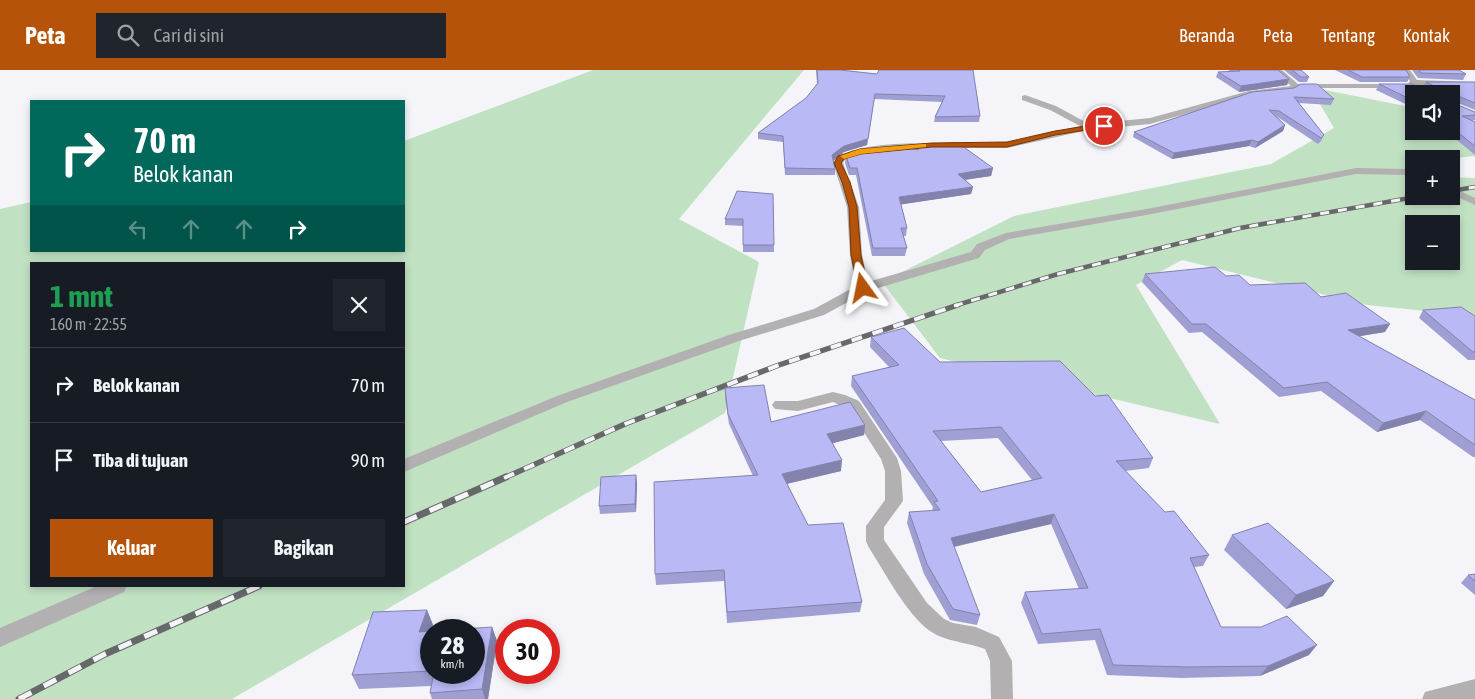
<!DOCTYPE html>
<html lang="id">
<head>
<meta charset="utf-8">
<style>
	:root { --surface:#171b24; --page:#20242c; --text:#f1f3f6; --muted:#9ea1a6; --line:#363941; --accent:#b45309 }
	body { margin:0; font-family:"Asap Condensed",sans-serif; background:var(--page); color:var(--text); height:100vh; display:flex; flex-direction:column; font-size:19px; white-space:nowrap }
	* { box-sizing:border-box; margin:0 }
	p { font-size:16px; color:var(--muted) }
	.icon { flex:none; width:28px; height:28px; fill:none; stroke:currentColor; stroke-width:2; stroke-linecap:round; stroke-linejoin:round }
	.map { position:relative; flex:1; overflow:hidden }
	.panel { position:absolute; left:30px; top:192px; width:375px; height:325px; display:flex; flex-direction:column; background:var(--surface); border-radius:0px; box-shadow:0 2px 8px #0003 }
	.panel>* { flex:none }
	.guide { position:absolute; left:30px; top:30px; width:375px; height:152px; border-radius:0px; box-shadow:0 2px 8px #0003; background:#00695c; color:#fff; overflow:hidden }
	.controls { position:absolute; left:1405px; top:15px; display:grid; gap:10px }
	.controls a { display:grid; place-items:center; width:55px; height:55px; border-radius:0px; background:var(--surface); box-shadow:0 2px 8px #0003; font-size:25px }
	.speed { position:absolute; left:420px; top:549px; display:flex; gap:10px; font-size:25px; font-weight:700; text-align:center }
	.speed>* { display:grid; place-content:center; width:65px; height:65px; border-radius:50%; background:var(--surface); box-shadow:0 2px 8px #0003; line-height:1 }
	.speed small { font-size:12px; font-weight:400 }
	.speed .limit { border:8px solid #d22; background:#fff; color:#111 }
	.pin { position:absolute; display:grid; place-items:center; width:42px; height:42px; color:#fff; margin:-21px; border:2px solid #fff; border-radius:50%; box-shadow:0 1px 5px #0007 }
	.me { position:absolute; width:55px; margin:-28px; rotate:348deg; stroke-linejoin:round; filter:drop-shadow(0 0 4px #0008) }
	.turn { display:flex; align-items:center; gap:18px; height:105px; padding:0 20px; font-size:22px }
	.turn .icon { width:65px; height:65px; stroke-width:2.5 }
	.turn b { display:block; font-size:35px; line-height:42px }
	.lanes { display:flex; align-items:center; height:48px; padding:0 20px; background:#0003; justify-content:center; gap:25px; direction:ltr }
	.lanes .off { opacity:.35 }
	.round { display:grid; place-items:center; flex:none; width:52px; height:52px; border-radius:0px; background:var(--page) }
	.head { display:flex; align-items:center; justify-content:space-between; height:85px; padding:0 20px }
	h1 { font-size:30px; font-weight:700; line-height:38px; color:#1e9e55 }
	.button { display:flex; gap:10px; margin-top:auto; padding:10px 20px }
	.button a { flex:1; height:58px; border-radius:0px; background:var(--accent); color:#fff; font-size:20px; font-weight:700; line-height:58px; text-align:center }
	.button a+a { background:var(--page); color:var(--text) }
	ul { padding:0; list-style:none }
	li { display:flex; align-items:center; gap:15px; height:75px; padding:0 20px; border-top:1px solid var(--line) }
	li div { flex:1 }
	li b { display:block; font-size:19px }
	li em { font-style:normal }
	header { display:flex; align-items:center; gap:30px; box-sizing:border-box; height:70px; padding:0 25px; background:var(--accent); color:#fff }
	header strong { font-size:24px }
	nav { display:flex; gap:28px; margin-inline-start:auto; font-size:18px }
	.search { width:350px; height:45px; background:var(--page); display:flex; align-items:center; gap:12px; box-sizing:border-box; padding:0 18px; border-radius:0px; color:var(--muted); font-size:19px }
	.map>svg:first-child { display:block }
</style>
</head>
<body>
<header>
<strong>Peta</strong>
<div class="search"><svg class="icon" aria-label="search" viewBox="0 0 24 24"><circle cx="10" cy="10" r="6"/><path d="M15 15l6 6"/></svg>Cari di sini</div>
<nav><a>Beranda</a><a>Peta</a><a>Tentang</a><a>Kontak</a></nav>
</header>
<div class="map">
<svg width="1475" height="629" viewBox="0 0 1475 629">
	<rect width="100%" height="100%" fill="#f5f5f9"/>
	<!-- green -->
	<g fill="#c1e1c3" fill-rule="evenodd">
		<path d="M593,0h211l-125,149 80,43 -34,151 -493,286h-232v-490l31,-7v49h373v-110zM31,194h373v322h-373z"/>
		<path d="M1310,17l95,19 9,4v21h37l24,-4v29l-31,3h-30v37h37v-19l24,1v138l-108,-11 -185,-45 -46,25 84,139 -280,-66 -58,-76 132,-66 257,-52 63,-36zM1414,154h37v37h-37z"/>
	</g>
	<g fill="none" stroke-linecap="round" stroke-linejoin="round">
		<!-- minor -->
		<g fill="#b2b0b0" fill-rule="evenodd">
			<path d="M1273,0h9l16,14h99l4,2 -4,2h-99l-6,4 -43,4 -99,28 -62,6 -81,18h-75l-71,6 -16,6 -2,3 16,44 3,48 6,27 103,-30 6,-8 29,-11 146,-25 204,-40 50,1 8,2v7l-9,-3 -49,-1 -204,40 -143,25 -24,11 -6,8 -111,33 -44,24 -85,26 -172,61 -163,70v-13l153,-63 172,-61 85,-26 42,-23 -6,-31 -3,-48 -14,-44c18,-30 141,-16 175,-21 24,-4 48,-11 72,-16l-30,-16 -28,-10v-4l3,-1 31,11 33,18 61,-6 99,-27 42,-5z"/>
			<path d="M1402,0h8l7,10 58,2v4l-59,-1 16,9h-11l-13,-6 -1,-2 3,-5z"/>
			<path d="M1451,117l24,11v7l-24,-11z"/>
			<path d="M833,322l12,3 14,6 38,57 4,13 2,30 -19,26v13l43,63 17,16 9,4 23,4 23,10 13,24 1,38h-22l-1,-38 -5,-12c-18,-7 -39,-7 -55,-18 -23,-16 -46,-60 -62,-85l-2,-5v-15l19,-26v-29l-4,-12 -32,-50 -16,-7 -35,9 -23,-2 -3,-4 3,-4h23z"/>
			<path d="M97,516h30l-3,6 -124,55v-19z"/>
			<path d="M1475,609v20h-53l3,-7z"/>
		</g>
		<defs>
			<g id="rail-far2">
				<path d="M1451,121l24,-4"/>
				<path d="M954,236l104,-32 182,-46 181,-32"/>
			</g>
			<path id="rail-far1" d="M504,408l121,-54 154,-59 179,-60"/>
			<g id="rail">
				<path d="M404,452l102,-45"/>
				<path d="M19,629l86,-45 154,-68"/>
			</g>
		</defs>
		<!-- rail-far2 casing -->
		<use href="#rail-far2" stroke="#676869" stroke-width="4.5"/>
		<!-- rail-far1 casing -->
		<use href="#rail-far1" stroke="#676869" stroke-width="5.5"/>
		<!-- rail casing -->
		<use href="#rail" stroke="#676869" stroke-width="7"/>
		<!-- rail-far2 -->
		<use href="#rail-far2" stroke="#f5f5f9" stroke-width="3" stroke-dasharray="9" stroke-linecap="butt"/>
		<!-- rail-far1 -->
		<use href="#rail-far1" stroke="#f5f5f9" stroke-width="4" stroke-dasharray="11" stroke-linecap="butt"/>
		<!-- rail -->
		<use href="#rail" stroke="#f5f5f9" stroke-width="5" stroke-dasharray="14" stroke-linecap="butt"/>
	</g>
	<!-- wall -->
	<g fill="#9f9fd4" fill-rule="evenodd">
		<path d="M816,0h24l37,4 96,-4 7,46 -1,6h-45l1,-5 7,-15 -68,-3 -7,46 -23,7 -11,8 2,9v6h-50l-2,-33 -25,-3v-6l48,-35 11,-14z"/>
		<path d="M1228,0h50l11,9 -2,6 -48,7 -23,-15 2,-5 12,-1z"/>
		<path d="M1284,0h17l8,7 -2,5h-8z"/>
		<path d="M1335,0h71l4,7 -3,5h-47z"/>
		<path d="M1412,0h47l7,4 -3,6 -45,-2z"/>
		<path d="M1426,12h49v28l-22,-9v2l22,9v8l-3,1 3,1v33l-29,-24h5v-37h-37v14l-38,-18 3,-6 50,6 -6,-3z"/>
		<path d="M1252,22l82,7 -3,6 -32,-2 25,32 -3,6 -3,3 -42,-28 9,9 -2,6 -28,17 -6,-2 -77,13 -39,-22 1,-5z"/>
		<path d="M846,86l147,12 -2,8 -26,4 8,7 -2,7 -70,10 6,24 -1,8h-3l4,12 -2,8h-33l-16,-81h-7l-4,-12z"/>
		<path d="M773,124l1,58h-31v-26l-18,-1v-6z"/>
		<path d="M1145,204l81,2 24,9 71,12 64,35 -26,4 116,64v57h-2l-53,-37 -43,12 -56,-41 -42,6 -77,-65 -13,1 -47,-51z"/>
		<path d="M1423,240l52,6v44h-7l-49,-42z"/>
		<path d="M871,267l69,25 213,96 -4,10 -24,3 40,41 44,43 -6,11 -9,1 27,60 88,28 -49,21 -79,2 -74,-3 -12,-35 -57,4 -17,-41 4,-11 54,-3 -28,-65 -97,23 26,68 -3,10 -27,-5 -26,-46 -17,-51 2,-11 23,-1 1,-4 -82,-121 1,-10 37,-9 -19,-20zM998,368l34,42 -51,12 -40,-51z"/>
		<path d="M725,318l46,34 94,3 -1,10 -31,8 8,28 -54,13 21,41 54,77 -2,10 -133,11 -3,-42 -68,4 -1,-11 98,-98 -24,-52 -4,-26z"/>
		<path d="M636,405l1,8 -1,29 -36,2 -1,-8z"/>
		<path d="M1232,465l102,46 -11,15 -37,13 -62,-59z"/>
		<path d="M1475,504v21l-14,-12 7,-8z"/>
		<path d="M427,540l6,15 -2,6v41h43l18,-45 5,14 -9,58h-56l-2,-6 1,-7 -72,3 -7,-14z"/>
	</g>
	<!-- shaded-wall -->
	<g fill="#8282ac">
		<path d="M1289,9l-2,6 -48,7 2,-6z"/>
		<path d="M875,24l-8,51 -23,7 -12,10v-7z"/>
		<path d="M1285,55l-2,6 -28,17 3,-6z"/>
		<path d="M1252,70l-3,6 -77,13 2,-6z"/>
		<path d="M993,98l-2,8 -35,5 2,-7z"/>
		<path d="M973,117l-2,7 -73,11 1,-8z"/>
		<path d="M1390,254l-5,8 -42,7 5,-9z"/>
		<path d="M1426,341l-6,9 -43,12 6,-9z"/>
		<path d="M865,355l-1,10 -38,10 1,-11z"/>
		<path d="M842,390l-1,11 -60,14 1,-11z"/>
		<path d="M636,405l1,8 -1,29 -1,-8z"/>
		<path d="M1054,444l-3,10 -103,24 3,-10z"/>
		<path d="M1334,511l-11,15 -37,13 10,-14z"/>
		<path d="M427,540l6,15 -8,22 -6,-15z"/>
		<path d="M492,557l5,14 -9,58h-3l-3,-10z"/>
		<path d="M1317,575l-8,10 -49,21 8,-10z"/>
	</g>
	<!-- building -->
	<g fill="#b9b9f6" stroke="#8282ac" fill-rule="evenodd">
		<path d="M817,0h23l37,4 2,-4h94l7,46 -45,1 10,-21 -70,-2 -7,45 -24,7 -12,9 3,14 -50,-1 -2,-32 -25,-3 48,-35 12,-15z"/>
		<path d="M1238,0h40l11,9 -48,7 -23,-14 22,-1z"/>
		<path d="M1292,0h9l8,7h-8z"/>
		<path d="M1348,0h58l4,7h-48z"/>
		<path d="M1419,0h40l7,4 -45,-1z"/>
		<path d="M1426,12h49v21l-22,-9v9l22,9v3l-13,1 13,6v24l-24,-19v-33h-37v7l-35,-17h33l11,6h12l1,-3z"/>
		<path d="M1301,14h16l17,15 -40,-2 30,38 -3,3 -42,-27 -10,-1 16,15 -27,17 -6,-2 -78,13 -40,-21 118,-40 42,-4z"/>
		<path d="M958,73l35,25 -35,6 15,13 -74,10 8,31h-6l6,20h-34l-16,-80h-7l-4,-12 16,-7 35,-3 21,4 3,-6z"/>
		<path d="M737,121l36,3 1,51h-31v-26h-18z"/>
		<path d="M1215,197l11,9 13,-1 11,10 55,-2 16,14 25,-4 44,31 -42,6 127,70v45l-49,-34 -43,12 -56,-41 -43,6 -78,-64h-14l-47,-50z"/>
		<path d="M1461,237l14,9v36h-2l-50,-42z"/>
		<path d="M904,258l36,34 120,-1 35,35 13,-1 45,63 -37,3 49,51 9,-1 35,44 -19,3 31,69h40l26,-11 30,29 -49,21 -80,1 -75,-2 -13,-36 -58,5 -17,-42 63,-4 -34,-74 -103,24 29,77 -27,-6 -26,-45 -18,-52 31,-2 -6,-8 4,-1 -86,-125 47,-11 -28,-28zM1001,357l41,51 -61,14 -48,-61z"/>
		<path d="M764,315l7,37 79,-20 15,23 -38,9 15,26 -60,14 26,51 35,-2 19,79 -135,10 -3,-42 -69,4 -1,-92 104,-7 -30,-61 -3,-26z"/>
		<path d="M636,405l-1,29 -36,2 2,-29z"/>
		<path d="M1268,453l66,58 -38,14 -64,-60z"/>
		<path d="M1475,504v7l-7,-6z"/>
		<path d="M427,540l-8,22 12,-1v40l-79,4 21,-63z"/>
		<path d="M492,557l-10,62 -52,4 4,-21h40v-42h-25z"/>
	</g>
	<!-- route -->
	<path fill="#b45309" stroke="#753606" d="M1104,53l2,1v3l-51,8 -48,12h-75l-71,7 -17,5 -3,4 9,19 7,25 4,48 7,33 -5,3 -5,-3 -7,-33 -2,-48 -7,-25 -8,-19 4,-7 22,-7 72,-6 75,-1 48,-11z"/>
	<!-- slow -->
	<path fill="#f59e0b" d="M923,74h3v3l-65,7 -17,5 -4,-3 20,-7z"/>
</svg>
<div class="controls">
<a><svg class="icon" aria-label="sound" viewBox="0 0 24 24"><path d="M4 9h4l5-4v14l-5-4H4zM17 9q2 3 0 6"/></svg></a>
<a>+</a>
<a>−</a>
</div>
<div class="speed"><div>28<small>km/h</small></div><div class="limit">30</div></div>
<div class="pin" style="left:1104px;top:56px;background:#d93025"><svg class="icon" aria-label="arrive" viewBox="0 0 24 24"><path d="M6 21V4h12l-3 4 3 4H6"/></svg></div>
<svg class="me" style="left:863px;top:218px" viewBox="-20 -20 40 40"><path d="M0-17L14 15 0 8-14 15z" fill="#b45309" stroke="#fff" stroke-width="4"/></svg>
<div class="guide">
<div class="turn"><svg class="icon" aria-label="right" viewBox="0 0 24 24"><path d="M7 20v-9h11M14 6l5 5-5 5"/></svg><div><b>70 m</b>Belok kanan</div></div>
<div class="lanes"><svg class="icon off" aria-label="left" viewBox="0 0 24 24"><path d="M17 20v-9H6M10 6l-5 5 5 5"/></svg><svg class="icon off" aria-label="ahead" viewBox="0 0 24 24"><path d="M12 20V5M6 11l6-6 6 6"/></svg><svg class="icon off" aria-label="ahead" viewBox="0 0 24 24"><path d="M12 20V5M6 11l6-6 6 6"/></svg><svg class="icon" aria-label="right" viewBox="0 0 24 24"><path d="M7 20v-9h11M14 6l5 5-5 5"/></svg></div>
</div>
<section class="panel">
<div class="head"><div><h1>1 mnt</h1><p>160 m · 22:55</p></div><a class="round"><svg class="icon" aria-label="close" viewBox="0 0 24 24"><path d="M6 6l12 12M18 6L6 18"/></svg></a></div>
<ul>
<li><svg class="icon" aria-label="right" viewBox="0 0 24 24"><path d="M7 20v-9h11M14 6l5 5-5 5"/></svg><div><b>Belok kanan</b></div><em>70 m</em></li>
<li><svg class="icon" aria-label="arrive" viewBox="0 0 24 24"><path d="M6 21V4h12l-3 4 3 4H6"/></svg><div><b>Tiba di tujuan</b></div><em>90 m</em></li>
</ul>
<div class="button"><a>Keluar</a><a>Bagikan</a></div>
</section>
</div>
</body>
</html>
